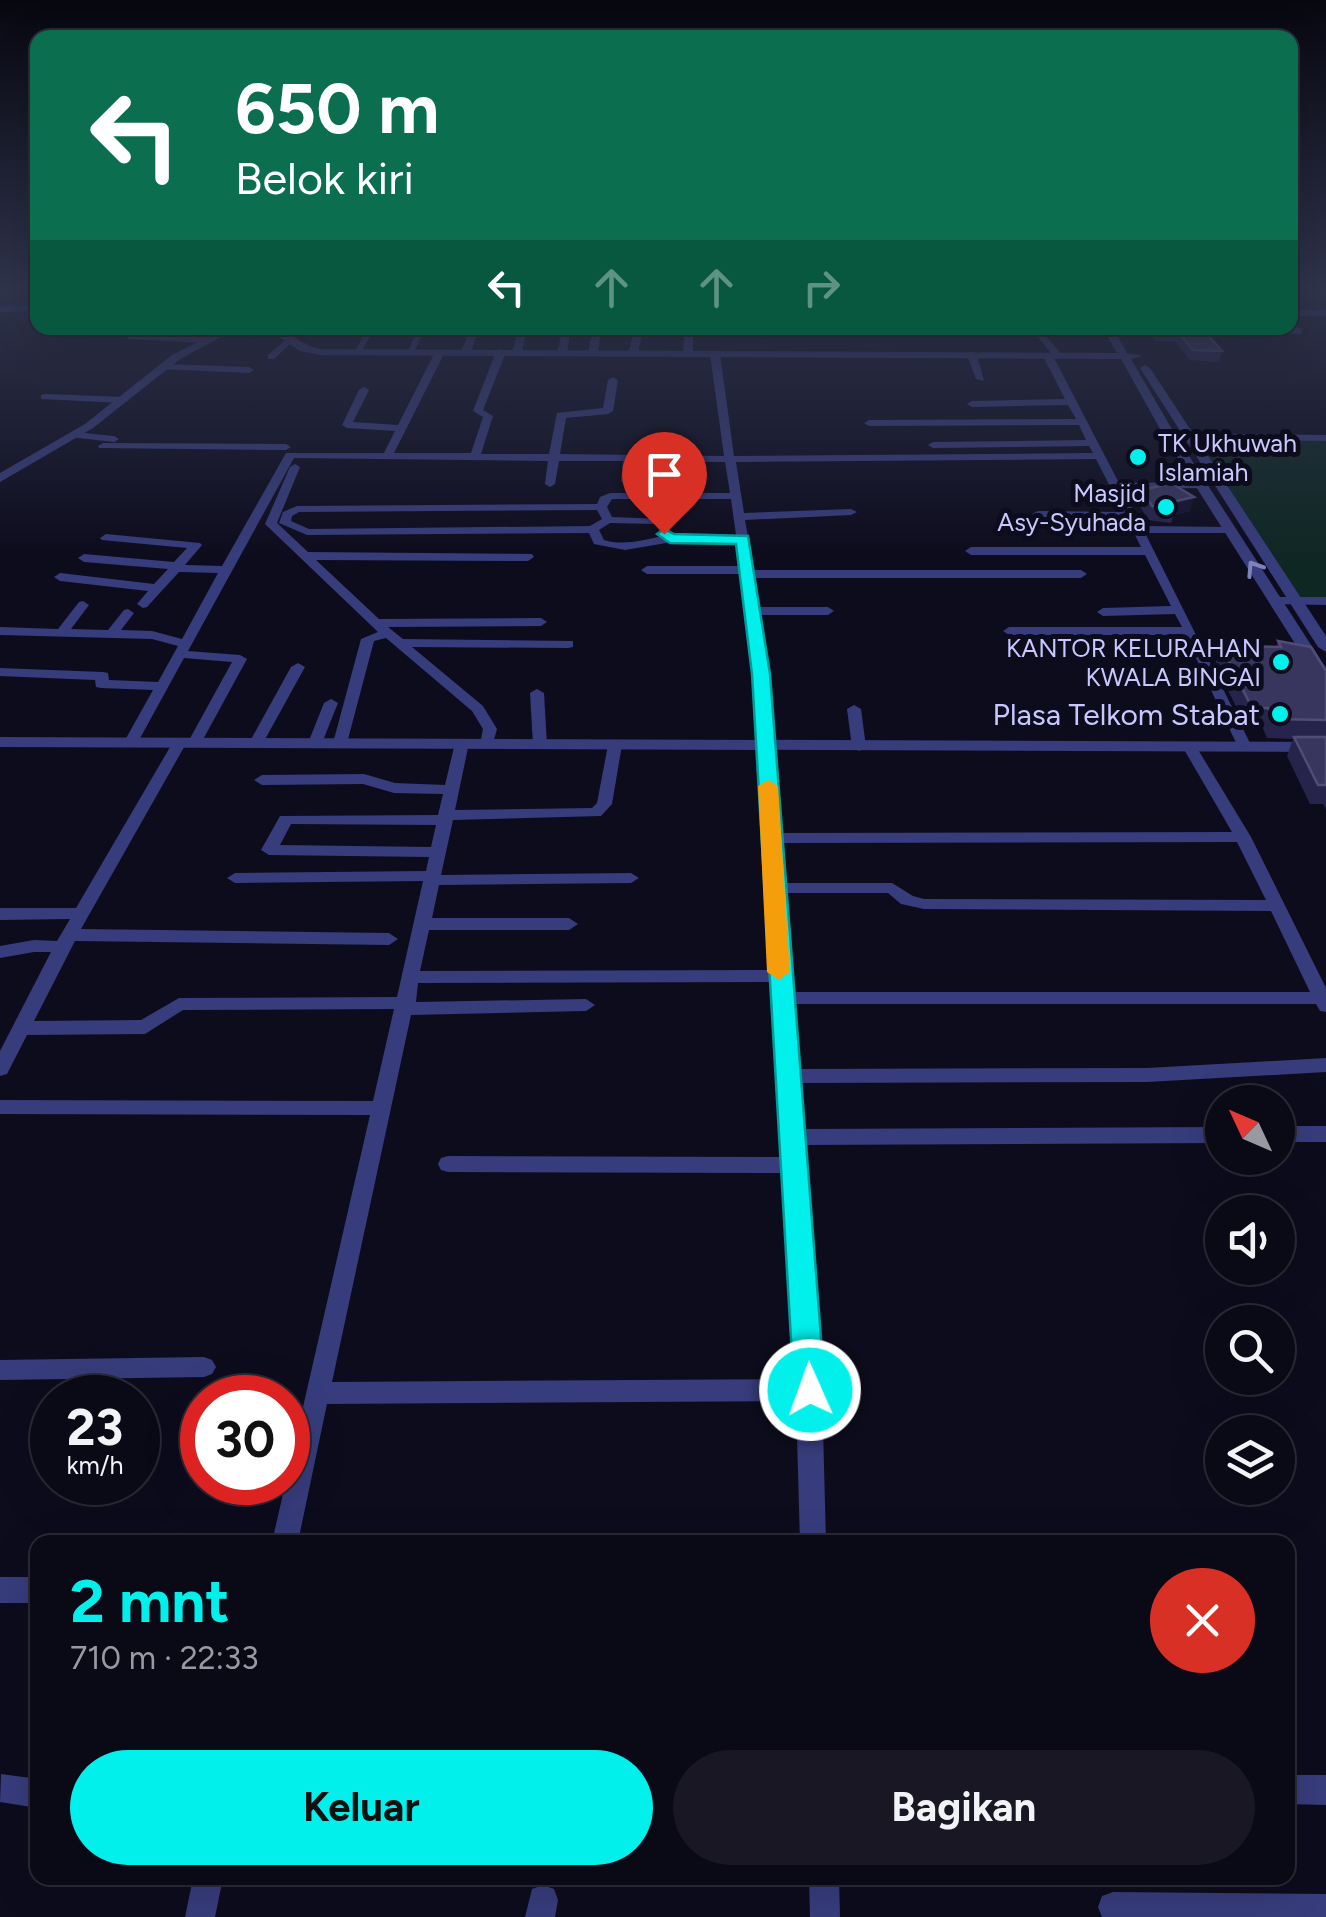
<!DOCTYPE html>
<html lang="id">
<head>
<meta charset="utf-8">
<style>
	:root { --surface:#0a0916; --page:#181723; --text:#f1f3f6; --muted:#999aa1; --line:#2a2a35; --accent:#02f0ec }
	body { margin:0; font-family:Figtree,sans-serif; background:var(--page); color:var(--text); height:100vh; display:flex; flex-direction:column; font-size:38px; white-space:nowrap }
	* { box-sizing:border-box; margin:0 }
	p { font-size:32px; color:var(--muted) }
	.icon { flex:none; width:55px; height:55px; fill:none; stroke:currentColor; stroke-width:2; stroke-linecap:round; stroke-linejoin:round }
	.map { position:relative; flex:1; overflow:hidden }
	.details { position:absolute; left:30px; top:1535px; width:1265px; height:350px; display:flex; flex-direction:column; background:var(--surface); border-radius:20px; box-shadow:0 10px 40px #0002,0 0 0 2px var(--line) }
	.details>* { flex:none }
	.banner { position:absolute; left:30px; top:30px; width:1268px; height:305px; border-radius:20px; box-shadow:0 10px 40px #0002,0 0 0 2px var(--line); background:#0b6e4f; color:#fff; overflow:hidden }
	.needle { width:65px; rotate:314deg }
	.tools { position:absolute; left:1205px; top:1085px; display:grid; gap:20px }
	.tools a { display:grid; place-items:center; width:90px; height:90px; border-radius:50%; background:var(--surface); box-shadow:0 10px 40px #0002,0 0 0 2px var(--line); font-size:50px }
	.speed { position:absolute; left:30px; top:1375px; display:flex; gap:20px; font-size:50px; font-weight:700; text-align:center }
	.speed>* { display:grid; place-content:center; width:130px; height:130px; border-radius:50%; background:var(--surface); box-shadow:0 10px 40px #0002,0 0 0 2px var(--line); line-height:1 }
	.speed small { font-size:25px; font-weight:400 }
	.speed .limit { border:15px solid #d22; background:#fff; color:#111 }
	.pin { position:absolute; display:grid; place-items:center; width:85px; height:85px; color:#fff; margin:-102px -42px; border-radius:50% 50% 50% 0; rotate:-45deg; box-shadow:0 0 10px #0007 }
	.pin .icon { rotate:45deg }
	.me { position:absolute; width:110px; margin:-55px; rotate:358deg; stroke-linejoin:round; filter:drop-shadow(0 0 8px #0008) }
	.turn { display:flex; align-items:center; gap:35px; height:210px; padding:0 40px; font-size:45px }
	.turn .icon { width:130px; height:130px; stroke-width:2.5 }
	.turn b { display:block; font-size:70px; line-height:85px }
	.lanes { display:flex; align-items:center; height:95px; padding:0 40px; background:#0003; justify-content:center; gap:50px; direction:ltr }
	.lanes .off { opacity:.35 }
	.round { display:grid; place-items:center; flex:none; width:105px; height:105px; border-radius:52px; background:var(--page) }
	.headline { display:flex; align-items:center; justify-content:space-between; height:170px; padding:0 40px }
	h1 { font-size:60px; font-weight:700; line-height:75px; color:var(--accent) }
	.primary-button { display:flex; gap:20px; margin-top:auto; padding:20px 40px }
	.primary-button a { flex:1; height:115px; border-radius:60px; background:var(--accent); color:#111; font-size:40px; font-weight:700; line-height:115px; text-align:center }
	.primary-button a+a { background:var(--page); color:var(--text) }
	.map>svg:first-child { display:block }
</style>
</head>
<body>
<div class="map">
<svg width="1326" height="1917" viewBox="0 0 1326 1917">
	<rect width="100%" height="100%" fill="#0d0c1d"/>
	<!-- green -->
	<path fill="#0f2723" d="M1189,438l137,2v160l-30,-1z"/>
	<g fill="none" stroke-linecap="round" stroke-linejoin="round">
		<!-- minor -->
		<g fill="#373c7c" fill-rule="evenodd">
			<path d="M0,289h10l-10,5z"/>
			<path d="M1306,289h20v3z"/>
			<path d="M38,305v6l-38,1v-6z"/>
			<rect x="1290" y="310" width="36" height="6"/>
			<path d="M1296,326l6,4v4l-72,-3 -4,-3z"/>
			<path d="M367,328h8l-15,26h-6z"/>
			<path d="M418,328h8l-13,26h-6z"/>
			<path d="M471,328h8l-8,24 -5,3 -5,-3z"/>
			<path d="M519,328h8l-5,24 -5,3 -5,-3z"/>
			<path d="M563,328h8l-4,25 -5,3 -5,-3z"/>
			<path d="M593,328h8l-3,25 -5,3 -5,-3z"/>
			<path d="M635,328h8l-5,26 -5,3 -5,-3z"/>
			<path d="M685,328h8v26l-5,3 -5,-3z"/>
			<path d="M1031,328h8l22,26v4h-6z"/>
			<path d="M130,334l78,3 4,3 -4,3 -81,-4z"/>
			<path d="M290,336l3,5 -19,18h-6v-4z"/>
			<path d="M440,349l5,3 -51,101h77l12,-36 -10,-6 23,-59 5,-3 5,3 -23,58 10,6 -12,38h68l8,-41 46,-5 5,-28 5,-3 5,3 -5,31 -5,3 -42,4 -6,36 164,2 -14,-102 5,-3 5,3 14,102 359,-3 -4,-7 -156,2 -5,-3 5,-3 153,-2 -7,-15 -210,1 -5,-3 5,-3 207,-1 -8,-14 -96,2 -5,-3 5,-3 93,-2 -22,-43 5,-3 5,3 66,127 83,-1 5,3 -5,3 -80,1 19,37 89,1 6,3 -6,3h-85l107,214 -7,4 -7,-4 -53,-112h-176l-6,-4 6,-4h173l-7,-13 -72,2 -6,-4 6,-4 68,-2 -26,-51h-174l-6,-4 6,-4h170l-14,-28 -89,-2 -6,-3 6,-3 85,1 -27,-53 -360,3 8,51 107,-4 6,3 -6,3 -106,5 9,50h327l6,4 -6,4h-326l4,29h69l6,4 -6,4h-68l11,98 8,120 453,-1 -50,-86 2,-3h10l57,94 75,151v24l-6,-1 -4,-7h-526l6,65 351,-1 179,-10v14l-179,10 -350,1 4,46 421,-2v16l-420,2 20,245 4,152h-26l-4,-141 -469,3 -29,138h-26l98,-427 -370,-1v-14l373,1 21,-92 -211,1 -38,24 -118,1 -20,39 -7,2v-25l51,-99h-17l-34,6v-12l34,-6 23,1 13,-22 -70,1v-12h76l97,-166 7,-4 7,4 -106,187 308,4 9,6 -9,6 -314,-4 -41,80 107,-1 38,-22 218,-1 26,-116 -188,2 -8,-5 8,-5 191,-2 3,-14 -160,-2 -8,-5 19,-34 158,-1 5,-21 -49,-1 -31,-9 -101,1 -8,-5 8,-5 102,-1 31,9 50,2 10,-42 7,-4 7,4 -14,67 137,-2 5,-5 11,-58 7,-4 7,4 -10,59 -11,12 -148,4 -12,55 190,-2 8,5 -8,5 -192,2 -7,33h137l9,6 -9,6h-140l-9,41 350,-1 -13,-257 -15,-139h-95l-6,-4 6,-4h94l-4,-24 -59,-1 -53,9 -31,-6 -5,-11 -282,2 -28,-12 4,-11 14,-6 300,-2 3,-7 10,-4h120l-5,-31 -91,-1 -3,20 -5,3 -5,-3 2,-20h-64l-4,23 -5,3 -5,-3 3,-23 -254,-3 -106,193 52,4 7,4 -47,86h-10l-2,-3 44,-80 -48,-4 -46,84 -7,4 -7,-4 29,-52 -52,-2 -5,-1 -1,-7 -95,-4v-8l103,4 5,1 1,7 49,2 20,-36 -26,-7 -152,-4v-8l58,2 21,-27 4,-1 6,4 -18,24 37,1 16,-20 4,-1 6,4 -13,17 31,1 30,8 36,-66 -39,-1 -32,35 -4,1 -6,-4 11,-13 -88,-10 -6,-4 6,-4 94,11 14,-15 -84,-7 -6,-4 6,-4 90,8 13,-14 -85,-8 -2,-2 6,-4 94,9 2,2 -17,20 37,1 64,-113h98l11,-22 -48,-3 -5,-3 17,-35 5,-3 5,3 -16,32 45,3 37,-73zM612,499h119l5,36 -63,-1 -10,-15 -51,-2 -5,-10zM597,510l5,9 -12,7 -281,3 -18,-8 1,-5 7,-4zM610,523l45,1 8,12c-20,4 -39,10 -59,4l-5,-10zM291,824l145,1 -5,22 -151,-2zM1237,842l29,58 -342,-1 -11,-3 -21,-13h-111l-2,-40zM782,893h106l13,11 23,5 347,2 39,81h-521zM771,982l12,175 -335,-1 -7,2 -3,6 3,6 7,2 336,1 12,206 -464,3 79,-367 175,-4 9,-6 -9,-6 -170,3 2,-19z"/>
			<path d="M972,352l5,3 7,26 -8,-2 -9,-24z"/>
			<path d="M165,364l84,3 5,3 -5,3 -87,-4 -2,-2z"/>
			<path d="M44,394l80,3 5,3 -5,3 -83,-4v-4z"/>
			<path d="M74,432l40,4 5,3 -5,3 -44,-5v-4z"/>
			<path d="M1170,433l156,2v6l-160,-3 -1,-2z"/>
			<path d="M103,443l183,1 5,3 -5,3 -187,-2 -1,-2z"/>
			<path d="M295,464l5,3 -23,56 31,29 224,2 2,3 -6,4 -212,-1 63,59 162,-1 6,4 -6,4 -153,1 15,12 170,2v6l-5,1 -156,-1 71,59 14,23 -5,18 -5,1 -7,-4 3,-15 -11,-18 -86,-73 -12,3 -27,102 -7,4 -5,-1 -2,-3 28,-104 17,-7 -113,-108 25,-57z"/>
			<path d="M1276,597h50v8l-54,-1 -2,-3z"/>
			<path d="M298,663l7,4 -42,76 -7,4 -5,-1 -2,-3 42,-76z"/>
			<path d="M537,689l7,4 3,52 -7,4 -7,-4 -3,-52z"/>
			<path d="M331,699l7,4 -16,40 -7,4 -5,-1 -2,-3 16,-40z"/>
			<path d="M854,705l7,4 5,38 -7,4 -7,-4 -5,-38z"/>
			<rect x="1278" y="1126" width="48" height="16"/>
			<path d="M204,1357l8,3 4,7 -4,7 -8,3 -204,3v-20z"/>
			<rect x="0" y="1577" width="38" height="26"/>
			<path d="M1,1774l37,5v29l-38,-6z"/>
			<path d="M1288,1775h38v30l-38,-1z"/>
			<path d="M193,1878h30l-8,39h-30z"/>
			<path d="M809,1878h30l1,39h-30z"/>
			<path d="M543,1885l11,4 4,11 -3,17h-30l7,-28z"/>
			<path d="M1113,1892l213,2v23h-224l-4,-10 4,-11z"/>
		</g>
		<!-- tertiary -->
		<g fill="#373c7c" fill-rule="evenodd">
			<path d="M226,328h12l-58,31 -87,69 -93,54v-9l85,-49 87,-69z"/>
			<path d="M266,328c20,-1 34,17 54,21l797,4 -14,-25h10l14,25 16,3 -12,3 45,77 150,232v17l-8,-5 -154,-244 -43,-77 -801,-4 -20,-4z"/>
			<path d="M1145,365l5,3 176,268v16l-8,-5 -178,-279z"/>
			<path d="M0,737l1326,5v10l-1326,-5z"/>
		</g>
	</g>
	<!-- wall -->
	<g fill="#27244b">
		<path d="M1149,328h52l21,23 -3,11 -29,-2 -15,-19h-20l-7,-11z"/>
		<path d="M1143,490l47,21 -16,4 -3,8 -23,-3 -9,-16z"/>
		<path d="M1278,641l48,30v138l-3,-5h-13l-23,-48 6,-17 -26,-1 -5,-12h-16l-31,-61 6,-19 55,1z"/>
	</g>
	<!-- shaded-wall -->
	<path fill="#151330" d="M1194,497l-4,14 -16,4 1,-7 -3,-6z"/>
	<!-- building -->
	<g fill="#38365e" stroke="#4f4d77" stroke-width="2.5">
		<path d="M1155,328h46l21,23 -29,-1 -16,-19h-20z"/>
		<path d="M1171,483l23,14 -22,5 3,6 -23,-2 -9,-16z"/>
		<path d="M1278,641l33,6 15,24v49l-52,-1 -6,-11h-16l-31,-62 60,1z"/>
		<path d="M1294,737h32v48h-8z"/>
	</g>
	<!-- one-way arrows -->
	<defs><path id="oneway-chevron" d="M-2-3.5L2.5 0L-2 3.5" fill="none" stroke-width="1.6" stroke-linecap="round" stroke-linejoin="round" transform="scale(2.5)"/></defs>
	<use stroke="#8082be" href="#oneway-chevron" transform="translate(1254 568) rotate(-123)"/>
	<!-- sky -->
	<linearGradient id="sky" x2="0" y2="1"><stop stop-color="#070710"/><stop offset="0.52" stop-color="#2f344c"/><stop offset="1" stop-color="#2f344c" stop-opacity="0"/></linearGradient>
	<rect width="1326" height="558" fill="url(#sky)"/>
	<!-- route -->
	<path fill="#02f0ec" stroke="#019c99" stroke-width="2.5" d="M664,529l10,5 74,2 22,138 55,716 -4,10 -11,4 -11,-4 -5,-10 -42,-716 -16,-130 -66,-1 -13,-9z"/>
	<!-- slow -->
	<path fill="#f59e0b" d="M768,780l10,6 12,186 -11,8 -12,-8 -9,-186z"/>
	<!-- markers -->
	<g fill="#02f0ec" stroke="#0d0c1d" stroke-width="4">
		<circle cx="1138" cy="457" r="10"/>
		<circle cx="1166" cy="507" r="10"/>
		<circle cx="1281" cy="662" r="10"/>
		<circle cx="1280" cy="714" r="10"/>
	</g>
	<g text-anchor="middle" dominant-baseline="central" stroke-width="10" stroke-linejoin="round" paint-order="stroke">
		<!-- far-poi labels -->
		<g font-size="25" fill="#c8c8ff" stroke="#0d0c1d" text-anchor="end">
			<text x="1158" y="443" text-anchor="start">TK Ukhuwah<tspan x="1158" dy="29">Islamiah</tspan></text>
			<text x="1146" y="493">Masjid<tspan x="1146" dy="29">Asy-Syuhada</tspan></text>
			<text x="1261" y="648">KANTOR KELURAHAN<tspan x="1261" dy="29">KWALA BINGAI</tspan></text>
		</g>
		<!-- poi labels -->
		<g font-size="30" fill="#c8c8ff" stroke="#0d0c1d" text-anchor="end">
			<text x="1260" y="714">Plasa Telkom Stabat</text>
		</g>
	</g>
</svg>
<div class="tools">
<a><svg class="needle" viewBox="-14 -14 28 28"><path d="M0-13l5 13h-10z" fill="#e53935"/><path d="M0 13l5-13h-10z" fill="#999aa1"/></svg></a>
<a><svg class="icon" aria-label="sound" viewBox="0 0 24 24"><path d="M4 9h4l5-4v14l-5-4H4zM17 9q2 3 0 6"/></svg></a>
<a><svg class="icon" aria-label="search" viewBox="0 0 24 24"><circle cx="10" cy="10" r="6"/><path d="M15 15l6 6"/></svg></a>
<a><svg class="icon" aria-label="layers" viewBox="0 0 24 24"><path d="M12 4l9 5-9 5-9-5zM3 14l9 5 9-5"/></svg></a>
</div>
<div class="speed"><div>23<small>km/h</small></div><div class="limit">30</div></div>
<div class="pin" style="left:664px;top:534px;background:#d93025"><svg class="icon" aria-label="arrive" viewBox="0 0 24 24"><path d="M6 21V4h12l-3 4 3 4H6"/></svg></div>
<svg class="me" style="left:810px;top:1390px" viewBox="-20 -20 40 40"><circle r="17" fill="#02f0ec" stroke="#fff" stroke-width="3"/><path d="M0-11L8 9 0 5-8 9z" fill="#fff"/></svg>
<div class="banner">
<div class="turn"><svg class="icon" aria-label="left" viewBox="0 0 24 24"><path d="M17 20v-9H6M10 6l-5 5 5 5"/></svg><div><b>650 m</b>Belok kiri</div></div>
<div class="lanes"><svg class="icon" aria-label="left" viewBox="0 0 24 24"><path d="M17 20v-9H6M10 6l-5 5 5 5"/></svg><svg class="icon off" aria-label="ahead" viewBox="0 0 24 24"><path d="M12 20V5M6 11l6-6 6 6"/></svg><svg class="icon off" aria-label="ahead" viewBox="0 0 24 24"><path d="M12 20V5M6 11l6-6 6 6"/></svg><svg class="icon off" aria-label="right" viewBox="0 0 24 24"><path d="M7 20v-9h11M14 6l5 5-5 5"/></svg></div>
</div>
<section class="details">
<div class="headline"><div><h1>2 mnt</h1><p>710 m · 22:33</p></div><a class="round" style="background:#d93025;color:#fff"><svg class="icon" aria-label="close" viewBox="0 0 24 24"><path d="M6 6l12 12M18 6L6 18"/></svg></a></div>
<div class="primary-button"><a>Keluar</a><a>Bagikan</a></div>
</section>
</div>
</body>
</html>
